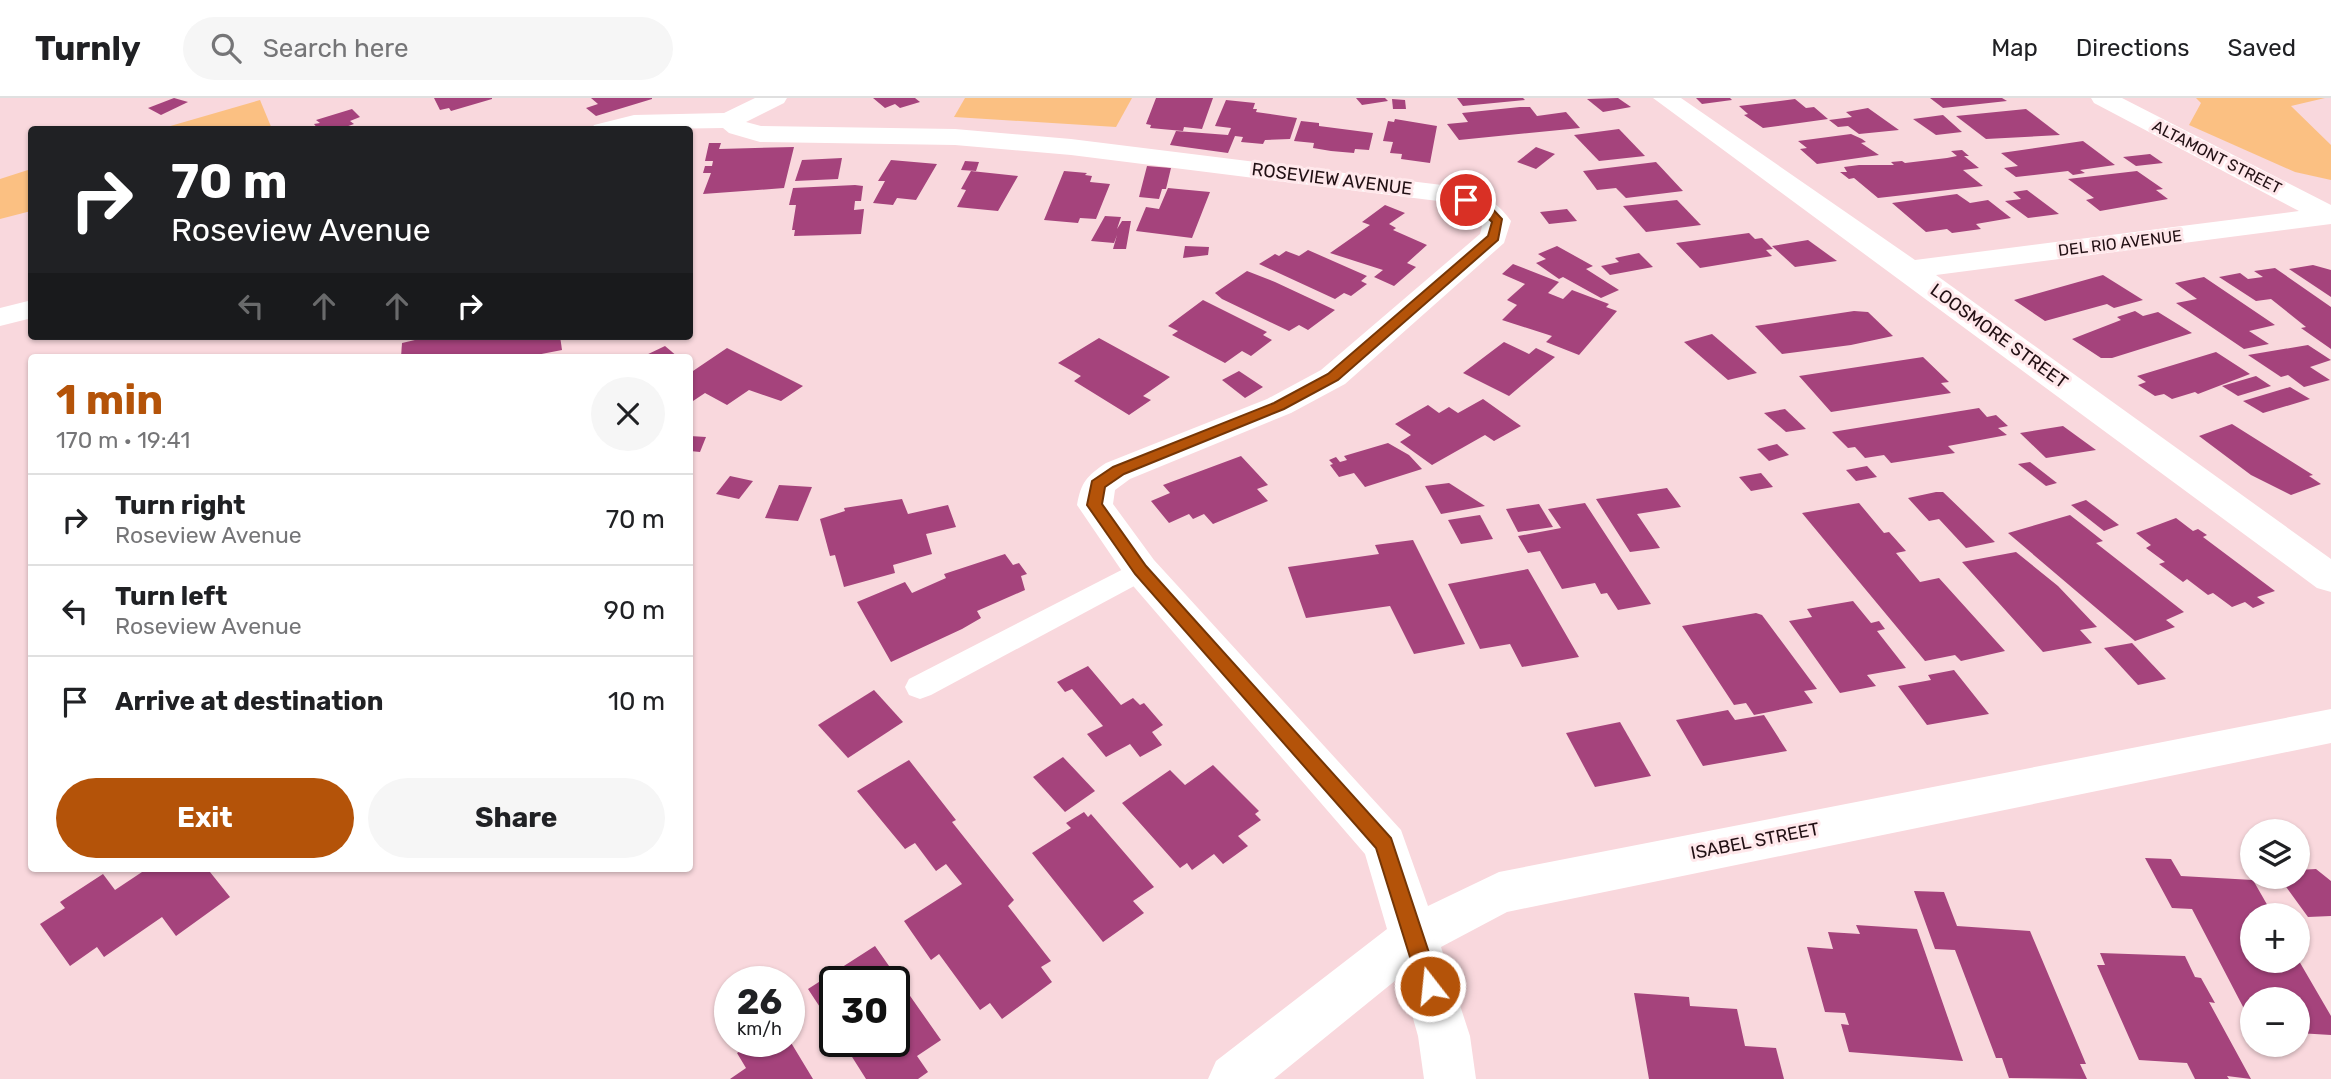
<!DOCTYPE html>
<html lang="en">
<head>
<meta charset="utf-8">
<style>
	:root { --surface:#fff; --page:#f6f6f6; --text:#202124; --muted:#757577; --line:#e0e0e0; --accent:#b45309 }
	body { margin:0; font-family:Rubik,sans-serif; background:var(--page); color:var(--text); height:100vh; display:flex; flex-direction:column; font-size:26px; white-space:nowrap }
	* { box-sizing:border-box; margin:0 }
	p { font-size:23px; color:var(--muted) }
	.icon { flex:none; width:38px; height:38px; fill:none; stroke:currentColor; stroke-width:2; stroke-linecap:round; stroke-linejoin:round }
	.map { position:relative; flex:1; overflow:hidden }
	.drawer { position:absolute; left:28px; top:256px; width:665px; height:518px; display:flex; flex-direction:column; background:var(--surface); border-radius:7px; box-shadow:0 2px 5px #0004 }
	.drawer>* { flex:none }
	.guide { position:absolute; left:28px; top:28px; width:665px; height:214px; border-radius:7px; box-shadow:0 2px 5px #0004; background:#202124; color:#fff; overflow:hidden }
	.tools { position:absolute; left:2240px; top:721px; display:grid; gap:14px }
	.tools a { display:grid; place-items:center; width:70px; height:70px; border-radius:50%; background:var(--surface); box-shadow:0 2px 5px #0004; font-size:35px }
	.speed { position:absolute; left:714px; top:868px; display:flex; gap:14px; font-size:35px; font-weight:700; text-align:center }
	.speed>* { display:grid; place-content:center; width:91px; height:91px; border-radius:50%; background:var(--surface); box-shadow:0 2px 5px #0004; line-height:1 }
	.speed small { font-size:18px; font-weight:400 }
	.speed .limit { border:4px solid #111; border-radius:10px; background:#fff; color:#111 }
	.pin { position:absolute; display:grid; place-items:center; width:60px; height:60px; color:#fff; margin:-30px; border:4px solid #fff; border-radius:50%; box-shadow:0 2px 7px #0007 }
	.me { position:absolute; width:77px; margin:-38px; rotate:344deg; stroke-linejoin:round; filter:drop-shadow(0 0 5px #0008) }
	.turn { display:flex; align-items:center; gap:24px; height:147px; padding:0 28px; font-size:32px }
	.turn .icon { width:91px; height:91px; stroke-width:2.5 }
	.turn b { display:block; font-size:49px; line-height:60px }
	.lanes { display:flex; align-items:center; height:66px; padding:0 28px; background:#0003; justify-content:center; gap:35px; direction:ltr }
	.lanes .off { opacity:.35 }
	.round { display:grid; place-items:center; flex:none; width:74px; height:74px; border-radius:37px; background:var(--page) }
	.head { display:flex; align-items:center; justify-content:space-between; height:119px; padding:0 28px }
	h1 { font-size:42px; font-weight:700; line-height:52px; color:var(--accent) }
	.primary-button { display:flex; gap:14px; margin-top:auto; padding:14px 28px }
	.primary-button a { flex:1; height:80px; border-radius:42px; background:var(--accent); color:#fff; font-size:28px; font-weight:700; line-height:80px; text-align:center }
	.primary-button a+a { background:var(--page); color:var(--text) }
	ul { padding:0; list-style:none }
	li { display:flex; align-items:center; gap:21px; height:91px; padding:0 28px; border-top:2px solid var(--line) }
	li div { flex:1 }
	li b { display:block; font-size:26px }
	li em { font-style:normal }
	header { display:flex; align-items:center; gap:42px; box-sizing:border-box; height:98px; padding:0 35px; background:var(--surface); border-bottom:2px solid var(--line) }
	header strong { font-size:33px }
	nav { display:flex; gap:38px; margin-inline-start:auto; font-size:24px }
	.search { width:490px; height:63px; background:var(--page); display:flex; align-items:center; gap:18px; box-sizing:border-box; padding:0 24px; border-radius:38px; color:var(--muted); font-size:26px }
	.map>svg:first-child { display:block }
</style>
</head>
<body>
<header>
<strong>Turnly</strong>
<div class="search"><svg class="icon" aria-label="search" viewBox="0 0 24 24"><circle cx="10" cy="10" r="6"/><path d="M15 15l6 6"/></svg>Search here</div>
<nav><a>Map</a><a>Directions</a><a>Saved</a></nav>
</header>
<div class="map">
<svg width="2331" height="981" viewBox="0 0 2331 981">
	<rect width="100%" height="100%" fill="#f9d8dd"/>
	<!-- green -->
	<g fill="#fbc082">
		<path d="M965,0h167l-16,29 -162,-10z"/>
		<path d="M2196,0h129l-34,8 40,39v35l-36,-8 -106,-47 12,-22z"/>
		<path d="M260,2l12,29h-112z"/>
		<path d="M31,71v42l-31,8v-40z"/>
	</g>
	<!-- building -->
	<g fill="#a5437c">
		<path d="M174,0l14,4 -27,13 -13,-7z"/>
		<path d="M434,0h58v1l-41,12 -2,-3 -9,2z"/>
		<path d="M591,0h61v1l-56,17 -10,-8 12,-4z"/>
		<path d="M873,0h42l5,4 -20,6 -5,-4 -10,4z"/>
		<path d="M1156,0h57l-11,31 -18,-2 -1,4 -33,-3 1,-3 -5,-1z"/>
		<path d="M1356,0h29l3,3 -26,4z"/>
		<path d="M1457,0h66l2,2 -62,6z"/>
		<path d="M1618,0l13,9 -28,5 -16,-13z"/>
		<path d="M1696,0h34l2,2 -30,4z"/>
		<path d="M1930,0h72l5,3 -64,7z"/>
		<path d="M1392,1l13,1 1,9h-13z"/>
		<path d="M1795,1l11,9 8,-1 14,12 -65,9 -19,-13 4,-1 -9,-8z"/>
		<path d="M1226,2l29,3 -2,6h4l-1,3 41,6 -7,21 -25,1 -2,4 -22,-2 2,-5 -8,-1 -7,17 -58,-8 6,-14 52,4 3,-7 -16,-2z"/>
		<path d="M1520,9h10l7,9 29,-4 14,16 -121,12 -12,-16 21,-2 -6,-9z"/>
		<path d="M1868,10l31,22 -40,4 -11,-8 -10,1 -9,-7 23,-3 -6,-5z"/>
		<path d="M352,11l8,8 -10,4 4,3 -17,6 -7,-4 -12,3 -4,-5 6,-1 -4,-3z"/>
		<path d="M2026,11l34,26 -74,4 -30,-23z"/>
		<path d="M1943,17l19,17 -26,3 -23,-16z"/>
		<path d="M1395,21l42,7 -7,37 -29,-4 1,-5 -12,-1 3,-11 -10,-1 5,-20 6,1z"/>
		<path d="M1301,23l18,2v3l54,7 -4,17 -14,-1 -1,4 -23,-2 -18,-3 1,-5 -20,-2z"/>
		<path d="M1619,31l26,27 -46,5 -25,-26z"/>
		<path d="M1851,36l11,5 4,3 -5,1 18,12 -62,9 -17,-15 7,-1 -9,-7z"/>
		<path d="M2083,43l32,24 -35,5 5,3 -12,2 -5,-4 -52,6 -12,-9 14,-2 -17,-13z"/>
		<path d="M709,45h12l-2,6 75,-2 -10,41 -81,6 8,-21h-8l2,-7h7l1,-5h-8z"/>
		<path d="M1536,49l19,7 -19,15 -19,-7z"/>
		<path d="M1962,52l7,6h-5l15,12 -16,2 20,16 -105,12 -24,-20 -5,1 -9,-7h7l-3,-5 15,-2h35l-3,-3 11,-1 3,2 42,-5 10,-2 -6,-5z"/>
		<path d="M2150,56l13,9 -27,3 -13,-9z"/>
		<path d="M842,60l-4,21 -43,2 7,-21z"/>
		<path d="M891,62l46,4 -21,36 -19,-2 -4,7 -20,-2 12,-22h-7z"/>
		<path d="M965,63l14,1 -3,9 -15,-1z"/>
		<path d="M1656,64l27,29 -57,7 -10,-10 -19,2 -14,-19z"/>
		<path d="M1147,68l24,2 -5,21h-4l-3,10 -20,-2z"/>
		<path d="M971,73l47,5 -20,35 -41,-4 9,-17 -5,-1z"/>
		<path d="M1064,73l23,2 -2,2 7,1 -2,6 20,2 -14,35 -16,-1 -2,5 -34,-3z"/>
		<path d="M2137,73l26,18 -7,1 12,9 -68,12 -14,-11 8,-2 -26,-19z"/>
		<path d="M855,87l8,1 -2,15h-6l-1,9 10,-1 -3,25 -67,2 1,-6h-3l4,-25h-7l4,-17z"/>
		<path d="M1168,90l42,4 -18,46 -56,-7 10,-24 13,2z"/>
		<path d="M2027,92l32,24 -31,4 -23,-17 16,-2 -8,-7z"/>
		<path d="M1957,96l13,9 18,-3 23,18 -35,6 5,5 -29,4 -5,-4 -21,3 -34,-29z"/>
		<path d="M1677,102l24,25 -55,7 -23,-26z"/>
		<path d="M1385,107l20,8 -16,11 7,4 -3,2 34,15 -20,18 9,4 -22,19 -20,-9 9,-7 -53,-17 40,-28 -8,-3z"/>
		<path d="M1567,111l10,12 -28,3 -9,-12z"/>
		<path d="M1105,118l16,1 -4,12 5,-8h9l-5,28h-13l4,-14 -3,8 -23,-2z"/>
		<path d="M1749,135l6,6 7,-1 11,11 -7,1 6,6 -72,12 -24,-25z"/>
		<path d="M1808,142l29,21 -42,6 -23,-21z"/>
		<path d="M1185,148l24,1 -1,8 -25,3z"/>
		<path d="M1557,148l36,20 -7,3 33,21 -18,8 -38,-21 -4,2 -23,-16 10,-4 -8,-5z"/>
		<path d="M1308,152l59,26 -6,5 6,3 -16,12 -7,-3 -9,6 -76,-35 16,-10 4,2 7,-5 13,5z"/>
		<path d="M1639,155l14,14 -43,8 -9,-9 18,-4 -4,-4z"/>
		<path d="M1513,166l46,18 -11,11 15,6 9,-9 37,14 -3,3 11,4 -38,44 -33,-13 6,-6 -50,-16 15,-15 -10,-5 18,-16 -23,-10z"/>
		<path d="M2313,167l18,5v27l-42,-28z"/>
		<path d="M2275,170l56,39v42l-30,-21 5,-1 -35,-28 -15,2 -37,-24 21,-4 8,6 15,-2 -9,-6z"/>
		<path d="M1247,173l28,11 60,28 -27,20 -9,-5 -10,6 -67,-32 -7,-6z"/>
		<path d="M2103,177l40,25 -29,8 -7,-4 -62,17 -31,-21z"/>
		<path d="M2204,179l71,48 -26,6 20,13 -25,5 -68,-46 21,-4 -22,-16z"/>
		<path d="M1203,202l64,32 -4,3 9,5 -21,16 -9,-5 -17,12 -53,-28 6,-4 -10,-5z"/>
		<path d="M1854,213l14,1 25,24 -42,9 -69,9 -27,-28z"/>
		<path d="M2135,213l8,5 15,-4 34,21 -80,25h-11l-29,-19 49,-19 -4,-3z"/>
		<path d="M1712,236l45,39 -29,7 -44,-38z"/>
		<path d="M432,238h128l2,14 -36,7h-125l1,-14z"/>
		<path d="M1099,240l71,39 -27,19 8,4 -22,15 -55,-34 7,-5 -23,-13z"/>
		<path d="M1504,244l25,12 7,-6 19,9 -46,39 -46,-23z"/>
		<path d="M2308,247l23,15 -21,7 20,13 -26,7 -16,-12 -7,2 -33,-22z"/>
		<path d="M665,248l13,11h-36z"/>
		<path d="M727,250l76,38 -22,15 -32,-11 -22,15 -22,-12 -15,10v-30z"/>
		<path d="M2216,254l34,22 -52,20 -3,-2 -23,7 -8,-5 -9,2 -17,-11 8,-3 -9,-6z"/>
		<path d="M1923,259l26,25 -8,1 10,10 -120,19 -32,-36z"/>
		<path d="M1239,273l24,16 -18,11 -23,-18z"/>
		<path d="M2256,278l15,10 -33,10 -16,-10z"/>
		<path d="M2290,289l20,12 -47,14 -20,-12z"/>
		<path d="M1483,301l38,27 -27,15 -9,-6 -53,30 -32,-23 11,-7 -16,-11 33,-19 11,8 10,-6 9,6z"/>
		<path d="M1979,310l8,9 9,-2 12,11 -10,2 9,7 -59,11 7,7 -64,10 -7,-8 -19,3 -10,-11 -7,1 -16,-16z"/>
		<path d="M1785,311l21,20 -20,3 -22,-19z"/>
		<path d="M2232,326l81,51 -4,1 12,8 -30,11 -40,-20 -52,-39z"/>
		<path d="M2063,328l33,24 -50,8 -26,-25z"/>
		<path d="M690,338l16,1 -6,15 -10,-1z"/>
		<path d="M1388,345l21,12 13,14 -57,18 -11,-14 -15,4 -9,-12 3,-1 -4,-4 7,-3 4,5 7,-2 -3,-4z"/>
		<path d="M1777,346l12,11 -20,6 -12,-12z"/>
		<path d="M1241,358l27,29 -11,4 11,12 -55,23 -9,-10 -11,5 -4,-5 -20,9 -18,-22 19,-8 -7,-8z"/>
		<path d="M2030,364l27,21 -11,3 -28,-22z"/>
		<path d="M1867,368l10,11 -21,4 -10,-11z"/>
		<path d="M1761,375l12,14 -22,4 -12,-14z"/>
		<path d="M730,378l23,5 -14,18 -23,-5z"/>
		<path d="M1449,385l36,23 -44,8 -16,-28z"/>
		<path d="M779,387l33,2 -14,34 -33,-3z"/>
		<path d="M1667,390l14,19 -44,7 23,34 -30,4 -34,-53z"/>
		<path d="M1936,394h7l52,50 -29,6 -27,-29 -10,2 -21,-23z"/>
		<path d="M902,401l6,15 40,-9 8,22 -30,7 6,20 -39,11 2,8 -51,14 -9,-32 -5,1 -10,-37 25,-8 -1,-3z"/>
		<path d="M2086,402l33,25 -15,6 -33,-26z"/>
		<path d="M1585,405l66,101 -33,6 -11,-17 -6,1 -6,-11 -33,6 -22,-38 -12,2 -10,-17 43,-8 -13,-19z"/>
		<path d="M1859,405l25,30 5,-1 17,19 -10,2 24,29 19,-4 66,73 -44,10 -6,-6 -30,6 -123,-148z"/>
		<path d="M1539,406l14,23 -35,5 -12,-23z"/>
		<path d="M1480,417l13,24 -32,5 -13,-24z"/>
		<path d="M2070,417l33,26 -7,2 88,69 -18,8 9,7 -40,14 -127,-108z"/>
		<path d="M2176,420l17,13 5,-2 9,6 -4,2 72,54 -18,6 8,6 -12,5 -8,-6 -13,5 -19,-14 -5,2 -21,-16 -4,3 -24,-18 6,-2 -19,-14 5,-3 -15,-12z"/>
		<path d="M1413,442l52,104 -51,10 -24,-48 -84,12 -18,-51 91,-13 -4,-9z"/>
		<path d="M2016,454l42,34 39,41 -17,3 12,13 -49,9 -81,-90z"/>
		<path d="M1005,456l8,11 6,-2 8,11 -6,2 4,14 -48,21 4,7 -19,11 -71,33 -34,-60 48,-20 7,11 34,-15 -2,-4z"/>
		<path d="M1528,471l51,88 -57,10 -12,-23 -30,5 -32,-65z"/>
		<path d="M1853,503l18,22 8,-2 6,8 -8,2 29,37 -39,7 9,11 -36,7 -51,-72 23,-4 -5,-8z"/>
		<path d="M1756,515l6,2 55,74 -13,2 9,12 -59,12 -8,-12 -12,2 -52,-79z"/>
		<path d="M2132,545l34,36 -28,6 -34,-37z"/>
		<path d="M1088,568l33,39 12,-7 7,7 4,-2 19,22 -11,7 10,13 -22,12 -10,-13 -24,13 -19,-23 16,-8 -31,-37 -7,3 -8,-10z"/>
		<path d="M1954,572l35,44 -62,11 -29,-39 33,-6 -3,-5z"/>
		<path d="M874,592l29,32 -55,36 -30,-33z"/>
		<path d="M1728,612l7,10 29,-5 23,36 -84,15 -27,-46z"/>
		<path d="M1620,624l31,54 -56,11 -29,-54z"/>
		<path d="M1063,659l32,34 -30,21 -32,-35z"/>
		<path d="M909,662l47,60 -4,2 62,78 -6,6 43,55 -10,6 11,15 -50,37 -12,-16 -10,7 -41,-56 -8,6 -27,-39 58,-37 -16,-20 -10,7 -21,-28 -10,6 -48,-58z"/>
		<path d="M1213,667l46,46 -4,3 6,6 -23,16 10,10 -25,18 -9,-10 -22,16 -5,-7 -7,5 -58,-65 48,-33 15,15z"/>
		<path d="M1084,714l4,5 3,-3 63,73 -21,14 11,12 -41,29 -71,-89 39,-25 -5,-5z"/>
		<path d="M2145,760l26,1 10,17 72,4 20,35h-21v46h47l32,55v19l-33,-2v-34h-46v25l-60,-115 -20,-1z"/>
		<path d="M148,770h64l-2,4 20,25 -54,39 -14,-19 -58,40 -7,-10 -27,19 -30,-42 25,-16 -5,-6 43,-28 12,16z"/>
		<path d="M2316,771l15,12v35l-23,1 -29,-40h19v-7z"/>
		<path d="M1914,793l30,1 13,34 73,5 56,133h-6l7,15 -78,-1 -7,-20h-6l-41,-108 -20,-1z"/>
		<path d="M1856,827l61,4 46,132 -114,-9 -8,-28 8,1 -4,-12 -20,-1 -18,-65 26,2 -5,-17 32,2z"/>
		<path d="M875,848l66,94 -24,16 11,16 -10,7h-52l-24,-38h52v-59h-59v48l-27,-41z"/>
		<path d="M2100,855l85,3 10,21 6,1 14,25 -6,-1 42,77 -24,-3 2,3h-34l-8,-16 -48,-3 -42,-95h8z"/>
		<path d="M1634,895l55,4 1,9 47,3 8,37 31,2 8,31h-135z"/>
		<path d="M755,943h35l23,38h-83l16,-11 -9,-15z"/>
	</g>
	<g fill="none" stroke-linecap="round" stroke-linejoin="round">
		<!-- service -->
		<path fill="#fff" fill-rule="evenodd" d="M1141,462l10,3 4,7 -4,7 -220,118 -11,4 -11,-4 -4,-8 4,-8z"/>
		<!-- minor -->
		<g fill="#fff" fill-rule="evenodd">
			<path d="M755,0h32l-3,5 -38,19 15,4 194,3 116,10 379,47c26,6 46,13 61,35l-7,22 -159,141 -54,29 -161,66 -15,11 -2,14 41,56 247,270 27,76 71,-34 832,-163v34l-824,169 -66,35 29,89 6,43h-52l-6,-43 -17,-60 -127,103h-66l8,-18 171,-132 -22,-75 -237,-274 -51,-75c4,-23 10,-29 29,-42l161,-64 54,-29 159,-136 3,-12 -11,-11 -26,-9 -375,-47 -116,-10 -195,-3 -31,-9 -6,-5 -132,2 3,-5 40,-10 90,-2z"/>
			<path d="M1653,0h28l234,162 384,-49 -205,-108 -3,-5h31l209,107v19l-395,51 395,284v33l-14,-4z"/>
			<path d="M32,202v18l-32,8v-18z"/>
		</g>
	</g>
	<!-- route -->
	<path fill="#b45309" stroke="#753606" stroke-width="2" d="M1466,98l20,6 16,17 -4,21 -160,140 -54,29 -160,65 -19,13 -3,17 44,62 245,272 49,148 -3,7 -7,3 -8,-3 -3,-7 -43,-138 -241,-274 -48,-69 5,-24 21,-14 161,-64 54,-29 160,-138 4,-14c-12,-12 -20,-14 -32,-22z"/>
	<g text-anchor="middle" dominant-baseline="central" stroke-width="6" stroke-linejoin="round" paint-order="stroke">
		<!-- far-street labels -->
		<g font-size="16" fill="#221014" stroke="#ffe8eb">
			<text transform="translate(2217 59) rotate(27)">ALTAMONT STREET</text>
			<text transform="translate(2120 145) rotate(-7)">DEL RIO AVENUE</text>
		</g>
		<!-- street labels -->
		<g font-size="18" fill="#221014" stroke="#ffe8eb">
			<text transform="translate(1332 81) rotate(7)">ROSEVIEW AVENUE</text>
			<text transform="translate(1999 238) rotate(36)">LOOSMORE STREET</text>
			<text transform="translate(1755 743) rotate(-11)">ISABEL STREET</text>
		</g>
	</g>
</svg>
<div class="tools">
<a><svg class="icon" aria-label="layers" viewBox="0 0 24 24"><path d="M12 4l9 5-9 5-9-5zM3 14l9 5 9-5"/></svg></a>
<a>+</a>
<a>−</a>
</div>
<div class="speed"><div>26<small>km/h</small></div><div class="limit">30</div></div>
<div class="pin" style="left:1466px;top:102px;background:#d93025"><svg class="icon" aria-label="arrive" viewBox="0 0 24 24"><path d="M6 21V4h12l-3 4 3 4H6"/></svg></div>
<svg class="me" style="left:1430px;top:888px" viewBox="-20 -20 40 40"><circle r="17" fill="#b45309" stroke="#fff" stroke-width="3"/><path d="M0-11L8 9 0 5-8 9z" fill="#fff"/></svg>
<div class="guide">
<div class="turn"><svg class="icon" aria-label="right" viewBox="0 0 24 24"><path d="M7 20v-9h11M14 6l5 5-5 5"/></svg><div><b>70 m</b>Roseview Avenue</div></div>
<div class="lanes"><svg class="icon off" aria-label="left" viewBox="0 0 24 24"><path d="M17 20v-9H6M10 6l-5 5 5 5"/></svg><svg class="icon off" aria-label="ahead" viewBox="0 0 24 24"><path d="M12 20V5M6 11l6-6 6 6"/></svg><svg class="icon off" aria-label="ahead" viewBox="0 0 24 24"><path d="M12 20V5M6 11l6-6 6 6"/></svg><svg class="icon" aria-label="right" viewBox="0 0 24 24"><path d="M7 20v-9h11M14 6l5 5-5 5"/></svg></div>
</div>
<section class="drawer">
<div class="head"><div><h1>1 min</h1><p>170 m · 19:41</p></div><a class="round"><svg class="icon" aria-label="close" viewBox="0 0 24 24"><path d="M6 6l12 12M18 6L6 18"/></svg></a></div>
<ul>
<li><svg class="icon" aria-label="right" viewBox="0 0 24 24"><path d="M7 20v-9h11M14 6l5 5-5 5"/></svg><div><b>Turn right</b><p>Roseview Avenue</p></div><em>70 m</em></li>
<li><svg class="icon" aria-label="left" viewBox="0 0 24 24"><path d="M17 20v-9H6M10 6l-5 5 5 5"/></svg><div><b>Turn left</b><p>Roseview Avenue</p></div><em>90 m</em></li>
<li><svg class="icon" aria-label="arrive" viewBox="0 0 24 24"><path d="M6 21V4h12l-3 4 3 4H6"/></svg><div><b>Arrive at destination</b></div><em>10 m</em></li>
</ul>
<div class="primary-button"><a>Exit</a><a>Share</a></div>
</section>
</div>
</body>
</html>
